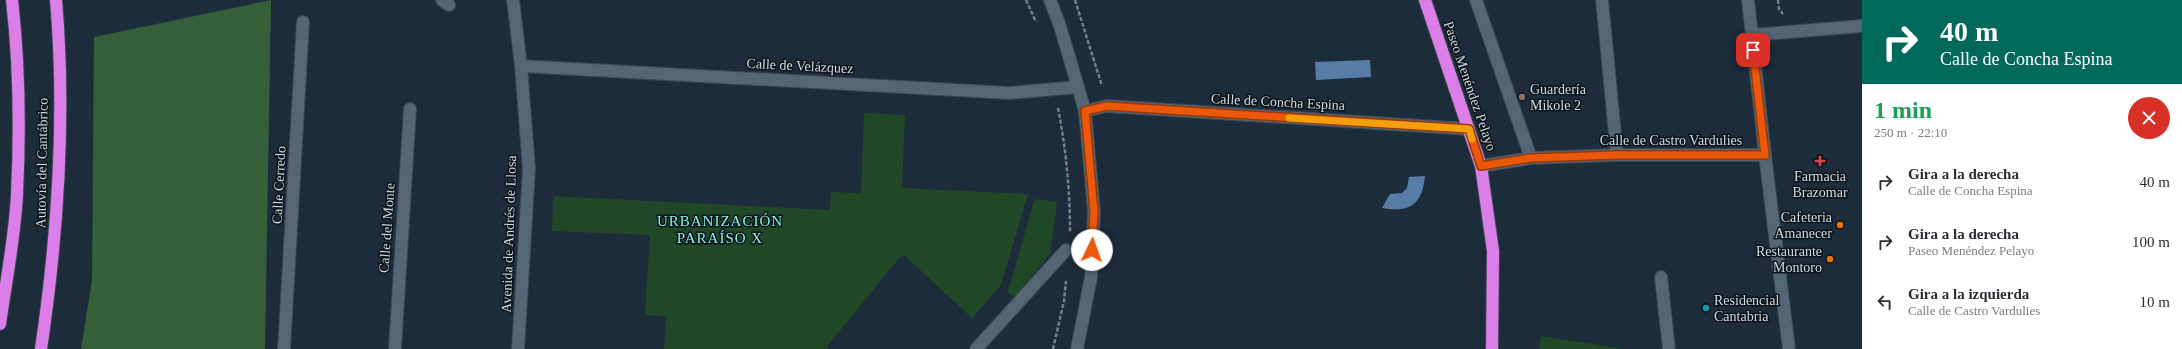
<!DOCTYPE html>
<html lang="es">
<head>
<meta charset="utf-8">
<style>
	:root { --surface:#fff; --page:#f7f7f7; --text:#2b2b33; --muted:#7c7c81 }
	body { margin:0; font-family:Georgia,serif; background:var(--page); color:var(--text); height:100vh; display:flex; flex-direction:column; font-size:15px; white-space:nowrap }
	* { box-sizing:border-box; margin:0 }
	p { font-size:13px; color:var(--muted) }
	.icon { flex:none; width:22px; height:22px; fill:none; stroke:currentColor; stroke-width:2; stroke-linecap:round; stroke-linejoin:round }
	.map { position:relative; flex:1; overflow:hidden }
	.sheet { display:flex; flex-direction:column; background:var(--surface); width:320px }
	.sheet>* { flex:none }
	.guide { background:#00695c; color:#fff; overflow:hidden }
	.pin { position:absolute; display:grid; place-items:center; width:34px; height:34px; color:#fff; margin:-17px; border-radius:8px; box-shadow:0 2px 6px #0006 }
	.me { position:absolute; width:44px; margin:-22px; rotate:3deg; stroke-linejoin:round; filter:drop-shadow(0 0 3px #0008) }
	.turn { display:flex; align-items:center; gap:14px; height:84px; padding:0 12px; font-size:18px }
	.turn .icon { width:52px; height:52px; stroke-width:2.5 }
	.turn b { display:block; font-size:28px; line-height:34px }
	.round { display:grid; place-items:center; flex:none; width:42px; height:42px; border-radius:21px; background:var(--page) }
	.overview { display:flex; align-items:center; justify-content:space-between; height:68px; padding:0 12px }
	h1 { font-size:24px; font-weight:700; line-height:30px; color:#1e9e55 }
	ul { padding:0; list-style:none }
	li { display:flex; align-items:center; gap:12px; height:60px; padding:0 12px }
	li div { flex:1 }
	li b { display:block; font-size:15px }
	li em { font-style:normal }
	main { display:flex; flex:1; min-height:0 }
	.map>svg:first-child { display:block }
</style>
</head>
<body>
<main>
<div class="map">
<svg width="1862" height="349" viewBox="0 0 1862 349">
	<rect width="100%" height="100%" fill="#1d2c3a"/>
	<!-- green -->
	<g fill="#214826">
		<path d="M864,113l41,2 -3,73 126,6 -27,91 -29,33 -67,-62 -5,1 -75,92h-161l2,-33 -21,-1 5,-80 -98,-4 1,-35 277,14 1,-18 30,1z"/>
		<path d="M1037,199l19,3 1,3 -7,49 -34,42 -6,-1 -2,-3 26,-91z"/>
		<path d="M1541,336l83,13h-85z"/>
	</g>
	<!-- forest -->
	<path fill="#345f39" d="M271,0l-6,349h-184l11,-69 2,-243z"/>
	<!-- water -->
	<g fill="#577da7">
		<path d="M1370,60l1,17 -55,3 -1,-18z"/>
		<path d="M1425,176c-3,28 -14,37 -43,32l8,-14 12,-1 5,-5 2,-11z"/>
	</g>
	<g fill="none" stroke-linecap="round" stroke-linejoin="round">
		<defs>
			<g id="minor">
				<path d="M442,0l7,5"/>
				<path d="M513,0l8,66 8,103 -11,180"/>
				<path d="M1050,0l10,26 25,85 9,100 -3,66 -14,72"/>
				<path d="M1476,0l55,158"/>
				<path d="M1602,0l15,155"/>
				<path d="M1748,0l17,155 24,194"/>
				<path d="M1752,35l110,-9"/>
				<path d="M521,66l488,27 69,-6"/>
				<path d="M1085,111l22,-5 362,23"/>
				<path d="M1481,166l50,-8 86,-3h148"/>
				<path d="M1661,277l8,72"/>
				<path d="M284,349l19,-327"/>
				<path d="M395,349l15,-240"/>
				<path d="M976,349l90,-99"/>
			</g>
			<g id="highway">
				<path d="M1425,0l56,166 12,85 -1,98"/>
				<path d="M0,324c6,-43 15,-87 17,-130 3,-61 2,-133 -5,-194"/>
				<path d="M41,349c17,-115 25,-233 15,-349"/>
			</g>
		</defs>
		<!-- minor casing -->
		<use href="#minor" stroke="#3b4753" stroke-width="14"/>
		<!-- highway casing -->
		<use href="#highway" stroke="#3b4753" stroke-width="14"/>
		<!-- path -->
		<g stroke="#74818d" stroke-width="2.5" stroke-dasharray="4 2" stroke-linecap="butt">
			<path d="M1026,0l10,22"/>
			<path d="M1075,0l27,86"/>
			<path d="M1778,0l1,9 4,5"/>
			<path d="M1058,108c8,41 12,82 12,124"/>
			<path d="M1053,349l11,-48 2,-20"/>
		</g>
		<!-- minor -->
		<use href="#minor" stroke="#546575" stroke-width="12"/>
		<!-- highway -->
		<use href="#highway" stroke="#dc7ee8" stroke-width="12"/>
	</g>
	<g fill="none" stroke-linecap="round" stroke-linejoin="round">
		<defs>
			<path id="route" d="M1092,250l2,-39 -9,-100 22,-5 362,23 12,37 50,-8 86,-3h148l-12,-105"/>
		</defs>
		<!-- route casing -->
		<use href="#route" stroke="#983908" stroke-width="10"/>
		<!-- route -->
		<use href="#route" stroke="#ea580c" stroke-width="7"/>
		<!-- slow -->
		<path stroke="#f59e0b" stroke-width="7" d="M1289,118l180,11 3,10"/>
	</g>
	<!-- markers -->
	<circle fill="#8d6e63" stroke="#0d141a" stroke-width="1.5" cx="1522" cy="97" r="4"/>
	<path fill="#e0444e" stroke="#0d141a" stroke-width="1.5" d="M1818 155h4v4h4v4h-4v4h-4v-4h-4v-4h4z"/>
	<g fill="#e8710a" stroke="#0d141a" stroke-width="1.5">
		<circle cx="1840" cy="225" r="4"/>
		<circle cx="1830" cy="259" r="4"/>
	</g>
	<circle fill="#0f9aa8" stroke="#0d141a" stroke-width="1.5" cx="1706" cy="308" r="4"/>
	<g text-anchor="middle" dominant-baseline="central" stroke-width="3" stroke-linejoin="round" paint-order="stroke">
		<!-- street labels -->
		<g font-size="14" fill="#d0dae3" stroke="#0d141a">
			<text transform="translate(800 66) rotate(3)">Calle de Velázquez</text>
			<text transform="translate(1470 86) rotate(71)">Paseo Menéndez Pelayo</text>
			<text transform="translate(1278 102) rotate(3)">Calle de Concha Espina</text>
			<text x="1671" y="140">Calle de Castro Vardulies</text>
			<text transform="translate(42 163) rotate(-89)">Autovía del Cantábrico</text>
			<text transform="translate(279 185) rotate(-87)">Calle Cerredo</text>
			<text transform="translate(387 228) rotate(-86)">Calle del Monte</text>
			<text transform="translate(509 234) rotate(-88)">Avenida de Andrés de Llosa</text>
		</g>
		<!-- poi labels -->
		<g font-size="14" fill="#d0dae3" stroke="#0d141a" text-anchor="start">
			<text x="1530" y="89">Guardería<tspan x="1530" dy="16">Mikole 2</tspan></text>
			<text x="1820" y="176" text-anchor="middle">Farmacia<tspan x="1820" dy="16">Brazomar</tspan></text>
			<text x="1832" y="217" text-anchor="end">Cafeteria<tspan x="1832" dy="16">Amanecer</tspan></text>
			<text x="1822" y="251" text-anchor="end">Restaurante<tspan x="1822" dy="16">Montoro</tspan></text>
			<text x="1714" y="300">Residencial<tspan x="1714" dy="16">Cantabria</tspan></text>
		</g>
		<!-- neighbourhood labels -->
		<g font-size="15" letter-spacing="1" fill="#88f1e4" stroke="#0d141a">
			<text x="720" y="221">URBANIZACIÓN<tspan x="720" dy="17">PARAÍSO X</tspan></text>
		</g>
	</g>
</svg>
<div class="pin" style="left:1753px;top:50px;background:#d93025"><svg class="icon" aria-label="arrive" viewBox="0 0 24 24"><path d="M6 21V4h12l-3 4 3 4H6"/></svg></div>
<svg class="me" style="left:1092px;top:250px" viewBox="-20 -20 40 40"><circle r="19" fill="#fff"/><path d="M0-13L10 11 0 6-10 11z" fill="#ea580c"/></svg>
</div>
<section class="sheet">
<div class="guide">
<div class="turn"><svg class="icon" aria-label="right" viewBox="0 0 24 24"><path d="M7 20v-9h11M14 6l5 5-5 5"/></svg><div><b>40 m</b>Calle de Concha Espina</div></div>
</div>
<div class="overview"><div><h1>1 min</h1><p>250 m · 22:10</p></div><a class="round" style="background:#d93025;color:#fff"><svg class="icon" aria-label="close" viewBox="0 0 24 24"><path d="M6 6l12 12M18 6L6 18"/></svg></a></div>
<ul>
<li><svg class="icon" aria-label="right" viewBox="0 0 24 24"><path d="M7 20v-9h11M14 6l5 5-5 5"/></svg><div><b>Gira a la derecha</b><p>Calle de Concha Espina</p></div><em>40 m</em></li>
<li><svg class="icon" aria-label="right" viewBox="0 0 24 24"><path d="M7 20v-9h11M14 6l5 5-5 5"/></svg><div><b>Gira a la derecha</b><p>Paseo Menéndez Pelayo</p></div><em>100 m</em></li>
<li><svg class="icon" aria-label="left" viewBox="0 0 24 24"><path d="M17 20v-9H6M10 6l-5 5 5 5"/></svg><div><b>Gira a la izquierda</b><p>Calle de Castro Vardulies</p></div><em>10 m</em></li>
</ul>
</section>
</main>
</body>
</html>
